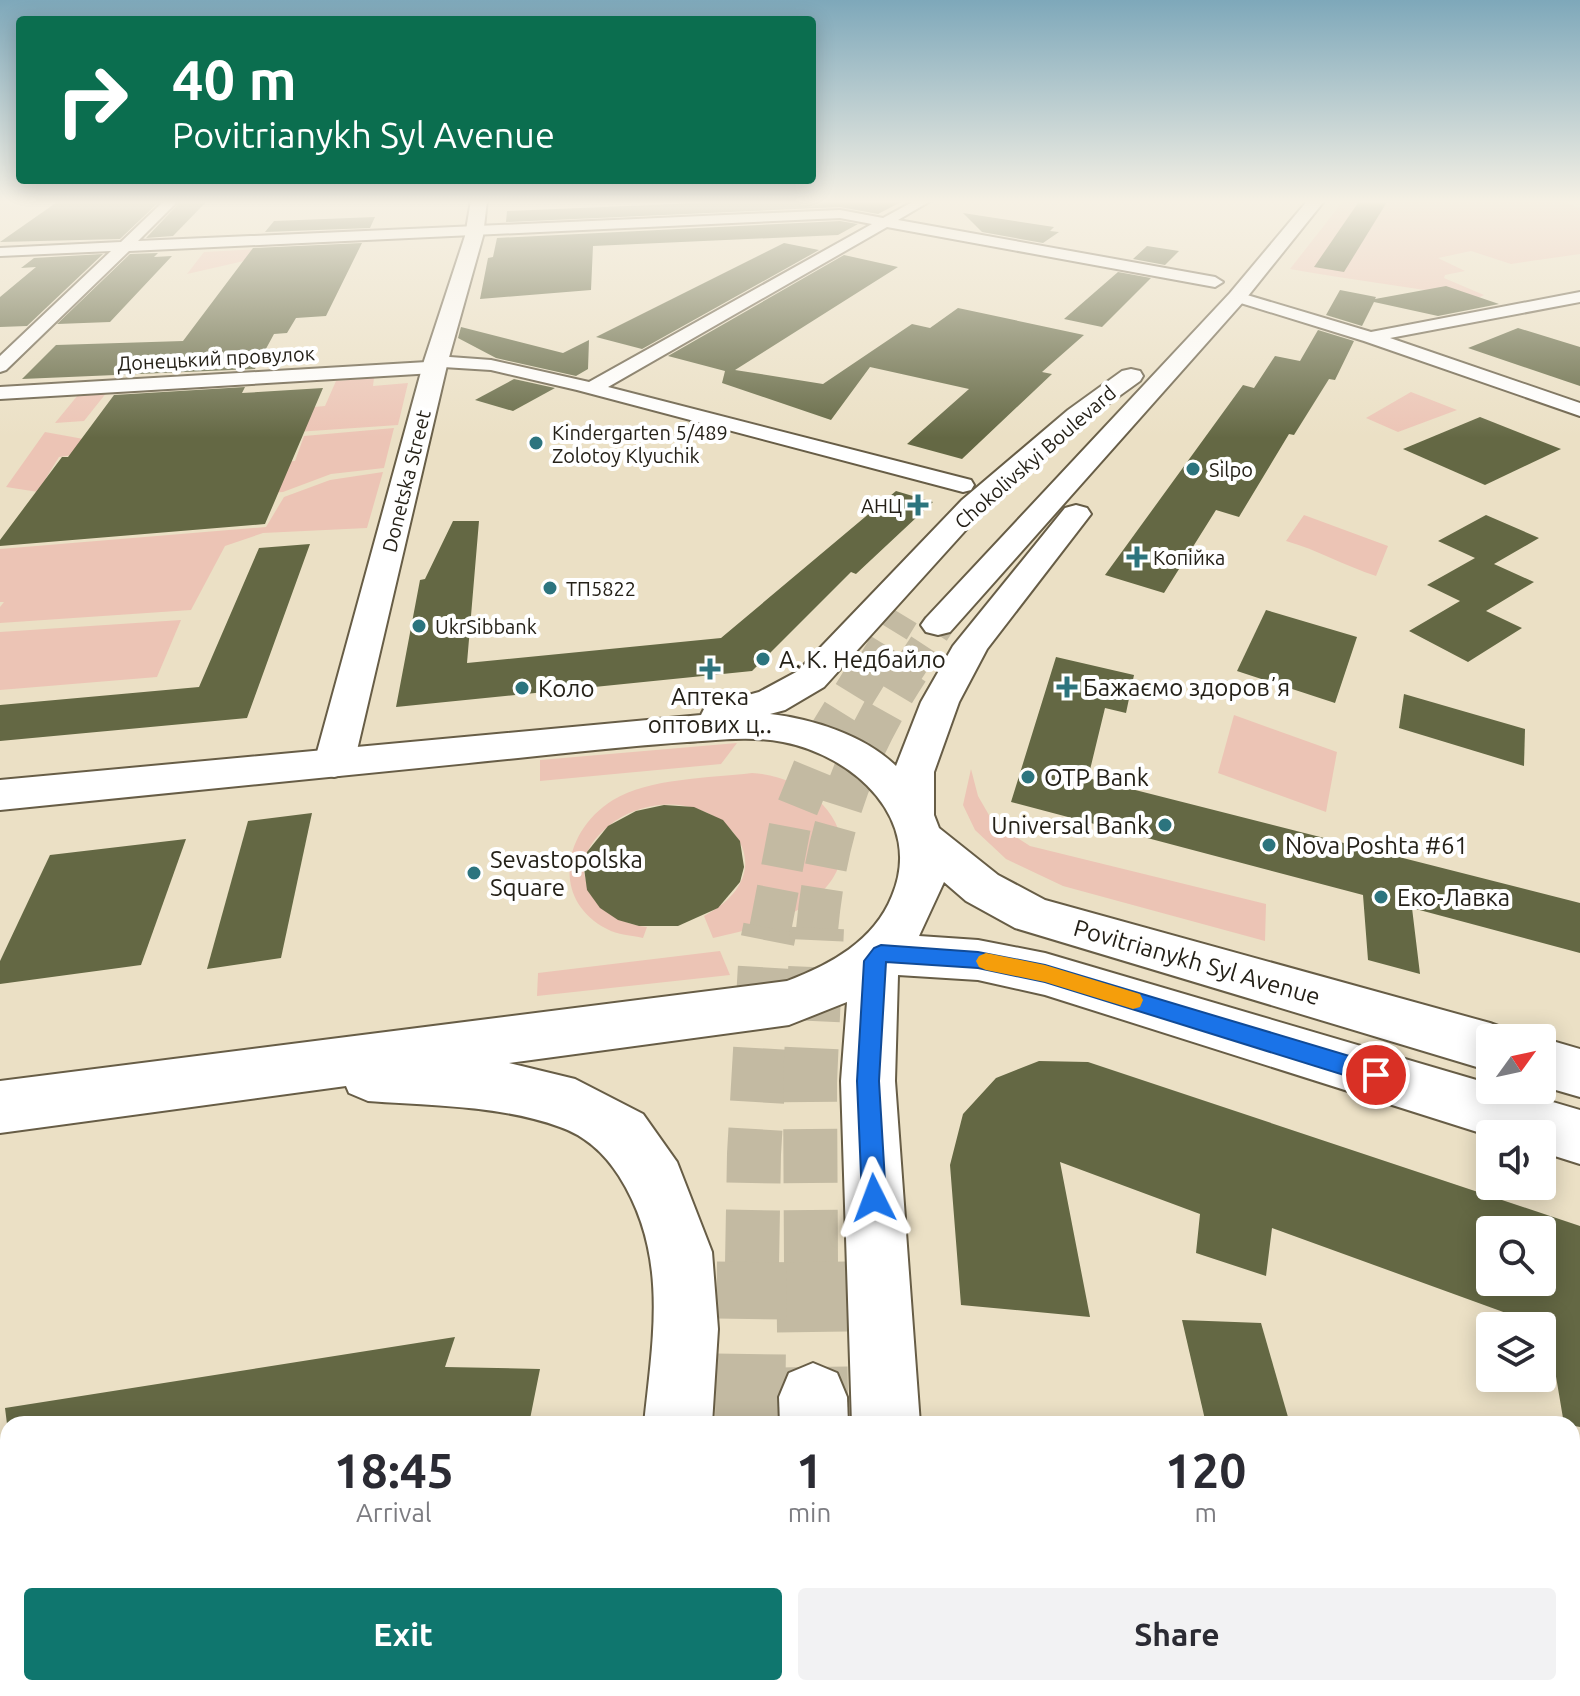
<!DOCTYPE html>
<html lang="en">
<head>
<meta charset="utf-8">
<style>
	:root { --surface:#fff; --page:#f2f2f3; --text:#2b2b33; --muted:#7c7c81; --accent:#0f766e }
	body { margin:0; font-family:Ubuntu,sans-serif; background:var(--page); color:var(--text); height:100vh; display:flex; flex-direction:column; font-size:30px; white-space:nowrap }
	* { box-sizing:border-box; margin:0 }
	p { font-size:26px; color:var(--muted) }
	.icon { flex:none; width:44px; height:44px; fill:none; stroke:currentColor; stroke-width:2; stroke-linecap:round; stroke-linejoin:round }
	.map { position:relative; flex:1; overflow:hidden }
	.side { position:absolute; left:0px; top:1416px; width:1580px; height:280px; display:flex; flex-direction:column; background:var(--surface); border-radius:24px 24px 0 0; box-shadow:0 4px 20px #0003 }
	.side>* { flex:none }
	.banner { position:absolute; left:16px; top:16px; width:800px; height:168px; border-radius:8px; box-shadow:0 4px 20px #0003; background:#0b6e4f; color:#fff; overflow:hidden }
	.needle { width:52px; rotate:57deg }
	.tools { position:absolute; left:1476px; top:1024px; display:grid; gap:16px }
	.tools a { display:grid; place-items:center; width:80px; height:80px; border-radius:8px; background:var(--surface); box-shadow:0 4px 20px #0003; font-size:40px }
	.pin { position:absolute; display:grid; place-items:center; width:68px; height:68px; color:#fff; margin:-34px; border:4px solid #fff; border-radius:50%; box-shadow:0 2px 8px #0007 }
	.me { position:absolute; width:88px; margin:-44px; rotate:357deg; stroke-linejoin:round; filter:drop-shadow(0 0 6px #0008) }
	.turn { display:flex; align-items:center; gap:28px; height:168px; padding:0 24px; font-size:36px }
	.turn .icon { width:104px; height:104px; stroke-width:2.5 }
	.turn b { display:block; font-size:56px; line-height:68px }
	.eta { display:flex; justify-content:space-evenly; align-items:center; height:136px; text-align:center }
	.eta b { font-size:48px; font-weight:700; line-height:56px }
	.action { display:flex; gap:16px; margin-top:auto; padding:16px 24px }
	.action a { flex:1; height:92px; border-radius:8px; background:var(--accent); color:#fff; font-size:32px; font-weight:700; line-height:92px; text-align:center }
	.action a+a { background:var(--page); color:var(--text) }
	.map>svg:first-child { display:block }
</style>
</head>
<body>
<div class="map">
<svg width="1580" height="1696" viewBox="0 0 1580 1696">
	<rect width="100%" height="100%" fill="#ebe0c5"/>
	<!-- green -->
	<g fill="#ecc4b5">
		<path d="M1344,200h213l23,8v46l-69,10 -40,-13 -33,7 27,13 -20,4 -1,3 40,17 -8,4c-62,-12 -124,-19 -186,-30z"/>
		<path d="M263,249l-6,9 -70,16 17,-22z"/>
		<path d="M374,378l-1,8 35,-3 -10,42 -116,8 9,-24 34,-3 11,-25z"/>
		<path d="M107,392l-23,29 -29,2 23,-28z"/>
		<path d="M1411,392l46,18 -59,22 -32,-14z"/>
		<path d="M394,428l-10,40 -53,6 -48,18 -167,12 -110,-17 39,-55 66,12 -10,7 -42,6 -13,21 249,-17 9,-25z"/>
		<path d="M383,472l-16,56 -104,5 -38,13 -34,64 -191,13v-16l4,-5h-4v-53l266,-22 18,-30 46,-17z"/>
		<path d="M1304,515l84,31 -12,30c-31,-10 -58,-26 -90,-35z"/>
		<path d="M181,620l-24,57 -157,13v-58z"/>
		<path d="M1234,715l103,37 -11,60 -108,-39z"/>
		<path d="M737,743l-16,21 -181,17v-21z"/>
		<path d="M971,769l7,27 15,26 37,24 236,58 -1,37 -202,-55 -57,-27 -31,-29 -12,-25z"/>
		<path d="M752,773c69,3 128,76 59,128 -28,22 -64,29 -98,37l-9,-22c101,-54 -5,-150 -89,-95 -11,8 -23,19 -28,32 -14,38 25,71 60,74l-4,11c-11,-3 -26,-3 -36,-9 -58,-30 -43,-99 6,-129 36,-22 97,-22 139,-27z"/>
		<path d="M720,951l10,24 -193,21 1,-23z"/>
	</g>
	<!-- building -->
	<g fill="#646844" fill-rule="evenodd">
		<path d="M60,200h101l-41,39 -120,3z"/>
		<path d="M182,200h26l-35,36 -27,2z"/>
		<path d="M773,200h132l-27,14 -38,-7 -334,15 1,-11z"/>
		<path d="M1360,200l27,2 -43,70 -30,-5z"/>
		<path d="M963,213l91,14 -4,4 9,1 -16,11 -61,-11z"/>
		<path d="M375,217l-5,11 -105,4 9,-11z"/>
		<path d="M840,221l18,3 -20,11 -245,11 -2,44 -111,9 8,-41 5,-1 4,-19z"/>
		<path d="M362,243l-36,73 -30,2 -9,15 -13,1 -19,35 -233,10 34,-34 127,-4 70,-93z"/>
		<path d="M784,243l35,7 -177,99 -46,-12z"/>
		<path d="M1147,246l32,5 -14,14 -32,-6z"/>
		<path d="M158,253l-4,4 18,-1 -62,66 -53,2 73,-70z"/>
		<path d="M103,254l-76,72 -27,1v-30l36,-30 -15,1 13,-10z"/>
		<path d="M844,255l54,12 -163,103 88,14 89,-60 18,4 28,-20 126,27 -42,37 10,2 -90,85 -55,-15 62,-55 -99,-22 -39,53 -109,-37 3,-12 -57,-15z"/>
		<path d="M1118,272l33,6 -49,49 -38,-8z"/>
		<path d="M1446,286l53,18 -61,12 -64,-14 -12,24 -36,-11 14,-25 36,7 -1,2z"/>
		<path d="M461,327l102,26 26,-13 -1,29 -12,7 -80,-18 -38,-20z"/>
		<path d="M1518,328l62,19v39l-112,-38z"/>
		<path d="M1318,330l36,11 -19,39 -6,-1 -35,56 -5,-1 -50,83 -23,-7 -52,83 -59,-18 138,-190 11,3 21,-32 25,5z"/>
		<path d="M514,379l41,9 -42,23 -38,-11z"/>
		<path d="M245,387l-3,6 81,-5 -58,136 -265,22v-6l62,-83h6l46,-62z"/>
		<path d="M1480,417l81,32 -76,36 -82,-36z"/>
		<path d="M896,491l37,11 -77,72 -5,-2 -99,99 -356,36 24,-127 5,-1 28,-58h26l-12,142 254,-25z"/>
		<path d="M1486,515l53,23 -45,26 40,18 -48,29 36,17 -54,34 -59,-31 51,-30 -33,-16 48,-27 -37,-17z"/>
		<path d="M310,544l-63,174 -247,23v-36l199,-18 60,-139z"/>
		<path d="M1266,610l91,27 -22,66 -98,-32z"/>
		<path d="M1056,657l78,18 -8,38 -21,-5 -17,70 492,125v50l-168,-45 8,66 -52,-14 -5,-65 -352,-93z"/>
		<path d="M1404,694l121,35 -1,37 -125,-38z"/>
		<path d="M664,805l30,2 29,13 17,21 4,26 -4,15 -22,26 -40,18h-39l-21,-6 -18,-12 -13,-18 -3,-22 3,-16 21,-26 28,-15z"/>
		<path d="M312,813l-31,145 -74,11 41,-148z"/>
		<path d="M186,839l-45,126 -141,19v-23l50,-106z"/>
		<path d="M1039,1061l49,1 492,164v201l-16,-3 -16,-95 -6,-3 -270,-98 -6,48 -70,-23 4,-39 -140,-52 30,155 -129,-12 -11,-140 13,-51 33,-36zM1490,1230h52v52h-52z"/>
		<path d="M1182,1320l79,3 29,101h-84z"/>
		<path d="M455,1337l-10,30 95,2 -11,55h-522l-2,-16z"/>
	</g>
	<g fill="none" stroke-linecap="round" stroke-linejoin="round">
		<!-- primary-tunnel-far3 -->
		<g stroke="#c3baa2" stroke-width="32" stroke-dasharray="32 16" stroke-linecap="butt">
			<path d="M868,672l35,-57"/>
			<path d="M907,672l31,-47"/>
		</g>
		<!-- primary-tunnel-far2 -->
		<g stroke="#c3baa2" stroke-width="42" stroke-dasharray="42 21" stroke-linecap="butt">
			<path d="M770,930l20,-104 34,-83 45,-73"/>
			<path d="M817,930c9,-99 37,-177 91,-260"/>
		</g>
		<!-- primary-tunnel-far1 -->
		<g stroke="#c3baa2" stroke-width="54" stroke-dasharray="54 27" stroke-linecap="butt">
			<path d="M752,1264l2,-110 12,-206 4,-20"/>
			<path d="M811,1264l-1,-182 7,-154"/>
		</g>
		<!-- primary-tunnel -->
		<g stroke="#c3baa2" stroke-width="70" stroke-dasharray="70 35" stroke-linecap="butt">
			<path d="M811,1262l2,135"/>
			<path d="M750,1424l2,-162"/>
		</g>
		<defs>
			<g id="minor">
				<path d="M165,200h14l-41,41 702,-31 43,8 33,-18h16l-34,20 317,57 8,5 -8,5 -328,-60 -279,160 363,93 3,5 -3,5 -8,2 -386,-102 -86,-20 -48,-3 -9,6 -434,26v-12l427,-25 3,-5 6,-1 55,4 98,22 283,-158 -32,-6 -711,33 -123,119 -6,2v-16l111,-105 -111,5v-8l121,-6z"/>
				<path d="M1237,292l134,40 209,-40v10l-190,36 190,65v13l-216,-75 -133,-41v-6z"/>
			</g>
			<path id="tertiary" d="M471,200h16l-4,36 -35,125 -94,402 -6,10 -14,4 -14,-4 -6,-10 110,-402 41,-125z"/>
			<g id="primary">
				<path d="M1308,200h17l-81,101 -294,331 -12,3 -12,-3 -5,-7 5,-7 304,-325z"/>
				<path d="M1131,369l9,2 3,5 -3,5 -54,39 -104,92 -158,175 -39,23 -15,4c43,5 94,21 126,52l25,-64 32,-56 112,-138 11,-3 11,3 4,6 -104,135 -28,53 -25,70v43l5,13 59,47 47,25 445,123 19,7 3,8h-22v33l-475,-143 -49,-27 -22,-19 -25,54 59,4 67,13 445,131v6h22l68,20v54l-38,-12v-18l-52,2 -445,-141 -67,-15 -80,-5 -3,106 25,343h-68l-11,-343 6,-79 -58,23 -280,38 66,16 68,35 34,48 35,90 6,77 -6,95h-68c9,-87 25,-169 -25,-248 -14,-22 -33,-40 -59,-49 -61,-22 -128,-21 -192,-26l-19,-8 -3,-7 -346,47v-52l787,-100c43,-16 87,-40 105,-85 32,-76 -37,-140 -109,-154 -31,-6 -64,-2 -96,0 -57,4 -113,10 -169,16 -173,18 -345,34 -518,52v-30l701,-65 4,-8 54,-15 39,-21 164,-171 106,-90 54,-39z"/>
				<path d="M1542,1038l38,11v48l-38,-11z"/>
				<path d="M813,1363l24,10 10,24 1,27h-68l-1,-27 10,-24z"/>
				<path d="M616,1688h80l-1,8h-80z"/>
				<path d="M701,1688h157v8h-158z"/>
				<path d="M860,1688h80l1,8h-80z"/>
			</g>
		</defs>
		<!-- minor casing -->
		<use href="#minor" stroke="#675d46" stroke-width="4"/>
		<!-- tertiary casing -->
		<use href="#tertiary" stroke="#675d46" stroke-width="4"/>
		<!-- primary casing -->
		<use href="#primary" stroke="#675d46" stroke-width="4"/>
		<!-- minor -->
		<use href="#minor" fill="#fff" fill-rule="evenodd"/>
		<!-- tertiary -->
		<use href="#tertiary" fill="#fff" fill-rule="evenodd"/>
		<!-- primary -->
		<use href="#primary" fill="#fff" fill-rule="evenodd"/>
	</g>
	<!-- sky -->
	<linearGradient id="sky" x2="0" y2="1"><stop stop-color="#7ea8ba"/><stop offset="0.46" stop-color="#f6f1e5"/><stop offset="1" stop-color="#f6f1e5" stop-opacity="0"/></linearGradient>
	<rect width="1580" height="438" fill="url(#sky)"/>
	<!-- route -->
	<path fill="#1a73e8" stroke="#114b97" stroke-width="2" d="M881,945l97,7 67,13 331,99 8,3 3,8 -3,7 -8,3 -331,-103 -67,-14 -92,-6 -7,119 7,117 -3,9 -9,4 -8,-4 -4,-9 -5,-117 7,-120 10,-13z"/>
	<!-- slow -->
	<path fill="#f59e0b" d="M986,953l59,12 95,29 3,6 -3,7 -7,2 -88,-27 -59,-12 -7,-3 -3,-6 3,-5z"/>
	<!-- markers -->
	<g fill="#2c747e" stroke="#fff" stroke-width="3">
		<circle cx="536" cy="443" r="8"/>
		<circle cx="1193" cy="469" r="8"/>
		<path d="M914 493h8v8h8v8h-8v8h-8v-8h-8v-8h8z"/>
		<path d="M1133 545h8v8h8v8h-8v8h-8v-8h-8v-8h8z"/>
		<circle cx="550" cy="588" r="8"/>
		<circle cx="419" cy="626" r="8"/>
		<circle cx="763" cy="659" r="8"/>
		<path d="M706 657h8v8h8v8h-8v8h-8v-8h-8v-8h8z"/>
		<path d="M1063 675h8v8h8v8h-8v8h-8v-8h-8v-8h8z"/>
		<circle cx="522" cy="688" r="8"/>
		<circle cx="1028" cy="777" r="8"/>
		<circle cx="1165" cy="825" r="8"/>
		<circle cx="1269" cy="845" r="8"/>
		<circle cx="474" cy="873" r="8"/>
		<circle cx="1381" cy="897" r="8"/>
	</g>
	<g text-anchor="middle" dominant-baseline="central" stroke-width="8" stroke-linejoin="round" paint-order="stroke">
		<!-- far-street labels -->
		<g font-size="20" fill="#252118" stroke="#fff">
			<text transform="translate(216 358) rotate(-3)">Донецький провулок</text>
			<text transform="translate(1035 457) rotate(-41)">Chokolivskyi Boulevard</text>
			<text transform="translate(406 481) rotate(-76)">Donetska Street</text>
		</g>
		<!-- far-poi labels -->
		<g font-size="20" fill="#252118" stroke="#fff" text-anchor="start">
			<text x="552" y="432">Kindergarten 5/489<tspan x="552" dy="23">Zolotoy Klyuchik</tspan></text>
			<text x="1209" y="469">Silpo</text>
			<text x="902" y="505" text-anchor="end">АНЦ</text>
			<text x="1153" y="557">Копійка</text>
			<text x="566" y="588">ТП5822</text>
			<text x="435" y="626">UkrSibbank</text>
		</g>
		<!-- poi labels -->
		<g font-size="24" fill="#252118" stroke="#fff" text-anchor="start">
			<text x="779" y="659">А. К. Недбайло</text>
			<text x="1083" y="687">Бажаємо здоровʼя</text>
			<text x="538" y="688">Коло</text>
			<text x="710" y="696" text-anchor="middle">Аптека<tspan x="710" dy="28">оптових ц‥</tspan></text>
			<text x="1044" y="777">OTP Bank</text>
			<text x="1149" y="825" text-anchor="end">Universal Bank</text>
			<text x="1285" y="845">Nova Poshta #61</text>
			<text x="490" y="859">Sevastopolska<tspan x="490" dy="28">Square</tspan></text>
			<text x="1397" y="897">Еко-Лавка</text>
		</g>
		<!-- street labels -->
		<g font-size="24" fill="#252118" stroke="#fff">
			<text transform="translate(1197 962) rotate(16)">Povitrianykh Syl Avenue</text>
		</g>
	</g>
</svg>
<div class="tools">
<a><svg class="needle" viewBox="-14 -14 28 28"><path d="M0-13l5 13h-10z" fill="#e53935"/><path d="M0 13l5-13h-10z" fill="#7c7c81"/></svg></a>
<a><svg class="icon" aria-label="sound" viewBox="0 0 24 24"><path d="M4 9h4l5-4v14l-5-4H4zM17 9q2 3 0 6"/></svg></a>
<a><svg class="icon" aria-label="search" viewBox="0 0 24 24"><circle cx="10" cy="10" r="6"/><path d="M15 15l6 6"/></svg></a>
<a><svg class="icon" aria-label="layers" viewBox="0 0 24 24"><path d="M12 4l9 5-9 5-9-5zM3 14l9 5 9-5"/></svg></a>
</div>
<div class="pin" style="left:1376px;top:1075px;background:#d93025"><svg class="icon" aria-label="arrive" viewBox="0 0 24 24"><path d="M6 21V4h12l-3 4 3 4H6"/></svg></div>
<svg class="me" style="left:874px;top:1198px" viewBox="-20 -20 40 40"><path d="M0-17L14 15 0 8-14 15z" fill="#1a73e8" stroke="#fff" stroke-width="4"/></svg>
<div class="banner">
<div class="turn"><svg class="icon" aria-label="right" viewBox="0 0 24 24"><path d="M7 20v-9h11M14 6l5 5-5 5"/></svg><div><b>40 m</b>Povitrianykh Syl Avenue</div></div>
</div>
<section class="side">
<div class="eta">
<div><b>18:45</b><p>Arrival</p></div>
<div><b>1</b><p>min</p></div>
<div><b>120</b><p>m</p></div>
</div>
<div class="action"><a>Exit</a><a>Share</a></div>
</section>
</div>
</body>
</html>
